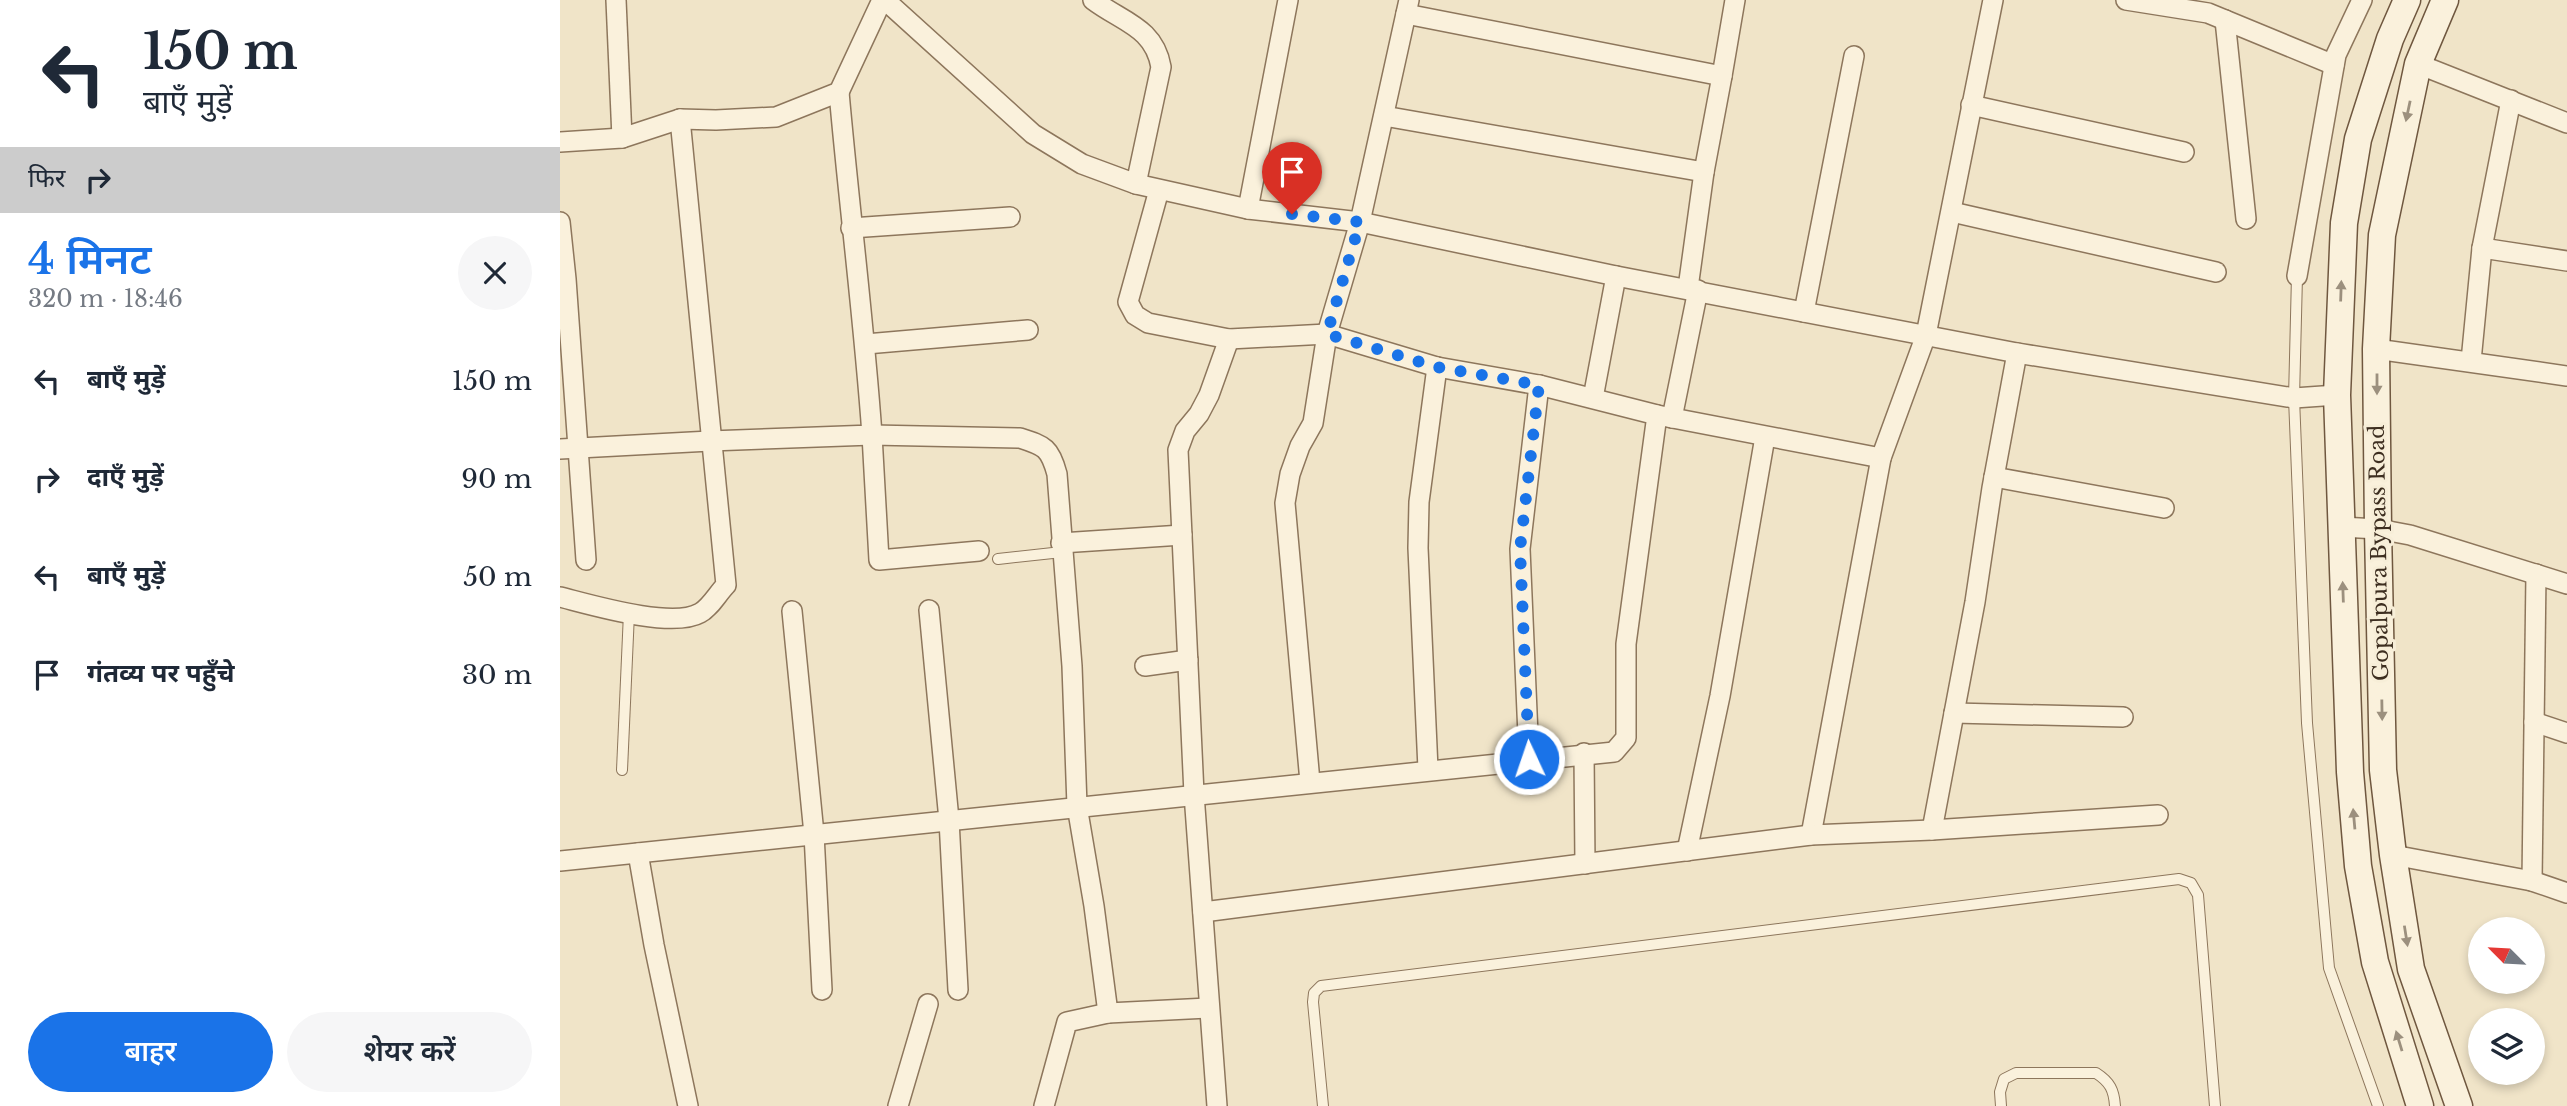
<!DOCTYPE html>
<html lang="hi">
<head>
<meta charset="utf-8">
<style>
	:root { --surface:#fff; --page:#f6f6f7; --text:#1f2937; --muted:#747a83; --accent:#1a73e8 }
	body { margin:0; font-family:"Libre Baskerville","Noto Sans Devanagari",serif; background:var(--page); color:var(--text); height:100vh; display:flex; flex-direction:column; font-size:26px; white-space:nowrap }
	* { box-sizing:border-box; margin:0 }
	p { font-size:23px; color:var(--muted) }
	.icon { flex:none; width:38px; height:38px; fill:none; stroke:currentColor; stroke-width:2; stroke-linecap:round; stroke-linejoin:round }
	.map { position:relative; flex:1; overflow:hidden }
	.sheet { display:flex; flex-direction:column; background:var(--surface); width:560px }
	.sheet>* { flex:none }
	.banner { background:#fff; color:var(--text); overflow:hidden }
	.needle { width:46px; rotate:294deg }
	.fabs { position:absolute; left:1908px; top:917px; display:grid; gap:14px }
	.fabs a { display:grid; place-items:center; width:77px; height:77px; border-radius:50%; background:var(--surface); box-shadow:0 4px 10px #0003; font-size:35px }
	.pin { position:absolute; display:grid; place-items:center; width:60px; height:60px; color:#fff; margin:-72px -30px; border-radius:50% 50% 50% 0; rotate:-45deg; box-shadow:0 0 7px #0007 }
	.pin .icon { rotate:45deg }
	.me { position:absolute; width:77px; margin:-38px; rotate:357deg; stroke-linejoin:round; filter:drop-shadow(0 0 5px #0008) }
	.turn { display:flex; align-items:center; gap:24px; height:147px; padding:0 28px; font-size:32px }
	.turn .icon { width:91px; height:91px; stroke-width:2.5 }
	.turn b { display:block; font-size:49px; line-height:60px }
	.then { display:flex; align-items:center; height:66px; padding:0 28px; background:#0003; gap:14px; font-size:26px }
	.round { display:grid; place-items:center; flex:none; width:74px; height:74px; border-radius:37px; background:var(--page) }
	.headline { display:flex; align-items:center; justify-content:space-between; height:119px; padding:0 28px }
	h1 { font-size:42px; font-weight:600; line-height:52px; color:var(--accent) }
	.action { display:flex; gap:14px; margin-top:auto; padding:14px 28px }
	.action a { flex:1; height:80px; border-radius:42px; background:var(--accent); color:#fff; font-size:28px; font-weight:600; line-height:80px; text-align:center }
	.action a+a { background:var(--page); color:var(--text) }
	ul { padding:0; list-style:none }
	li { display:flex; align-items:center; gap:21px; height:98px; padding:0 28px }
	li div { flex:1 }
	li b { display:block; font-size:26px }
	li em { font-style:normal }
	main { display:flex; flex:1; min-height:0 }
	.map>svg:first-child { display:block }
</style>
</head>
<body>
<main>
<section class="sheet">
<div class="banner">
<div class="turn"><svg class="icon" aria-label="left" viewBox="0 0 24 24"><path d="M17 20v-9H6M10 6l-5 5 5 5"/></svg><div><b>150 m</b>बाएँ मुड़ें</div></div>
<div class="then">फिर<svg class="icon" aria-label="right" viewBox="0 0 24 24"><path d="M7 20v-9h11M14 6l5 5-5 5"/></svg></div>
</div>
<div class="headline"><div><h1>4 मिनट</h1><p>320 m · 18:46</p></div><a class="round"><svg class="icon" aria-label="close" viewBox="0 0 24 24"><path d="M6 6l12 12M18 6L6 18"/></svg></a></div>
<ul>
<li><svg class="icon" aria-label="left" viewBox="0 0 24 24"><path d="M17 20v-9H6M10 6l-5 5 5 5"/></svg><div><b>बाएँ मुड़ें</b></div><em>150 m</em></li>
<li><svg class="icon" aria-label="right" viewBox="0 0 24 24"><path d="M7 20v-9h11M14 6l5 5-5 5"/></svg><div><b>दाएँ मुड़ें</b></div><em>90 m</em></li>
<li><svg class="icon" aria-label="left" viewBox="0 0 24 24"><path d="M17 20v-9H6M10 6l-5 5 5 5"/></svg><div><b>बाएँ मुड़ें</b></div><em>50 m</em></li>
<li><svg class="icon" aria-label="arrive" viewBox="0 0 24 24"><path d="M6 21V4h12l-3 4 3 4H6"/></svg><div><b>गंतव्य पर पहुँचे</b></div><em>30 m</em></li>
</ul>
<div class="action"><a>बाहर</a><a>शेयर करें</a></div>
</section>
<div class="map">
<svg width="2007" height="1106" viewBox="0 0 2007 1106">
	<rect width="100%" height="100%" fill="#f0e4c8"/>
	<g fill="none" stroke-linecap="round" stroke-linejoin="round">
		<defs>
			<g id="lane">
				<path d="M1737,276l-3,122 13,325 22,245 49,138"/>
				<path d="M438,559l64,-7"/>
				<path d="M62,770l7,-157"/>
				<path d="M763,1106l-10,-104 1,-9 7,-7 858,-107 12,4 7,12 17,211"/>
				<path d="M1441,1106l-1,-14 4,-13 12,-6h80c14,9 18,17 19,33"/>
			</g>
			<g id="street">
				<path d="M56,0l6,138"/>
				<path d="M325,0l148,134 49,30 54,20 112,25 112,13 256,54 401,77 277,45 43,-3"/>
				<path d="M533,0c29,22 61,27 68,67l-25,117"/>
				<path d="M1566,0l82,13 126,52"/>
				<path d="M846,14l316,62 -18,96"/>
				<path d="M1665,20l21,199"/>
				<path d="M1858,64l149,59"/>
				<path d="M1162,76l13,-76"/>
				<path d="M1411,105l213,47"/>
				<path d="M824,116l320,56 -16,116"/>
				<path d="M0,142l62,-4 58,-19 36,1 60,-3 63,-25 43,-92"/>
				<path d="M688,209l40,-209"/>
				<path d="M1392,212l264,60"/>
				<path d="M0,222l6,57 20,281"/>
				<path d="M291,228l159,-11"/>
				<path d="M1922,248l85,13"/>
				<path d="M1737,276l39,-221 26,-55"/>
				<path d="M1244,312l50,-256"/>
				<path d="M306,344l162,-14"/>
				<path d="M1816,349l191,27"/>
				<path d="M1911,361l11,-113 29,-148"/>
				<path d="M1033,398l23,-122"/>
				<path d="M1097,415l224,43 -70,377"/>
				<path d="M1112,418l26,-128"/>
				<path d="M0,449l150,-8 162,-6c-8,-115 -23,-229 -33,-343"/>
				<path d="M1321,458l45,-123 67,-335"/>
				<path d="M1434,477l170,31"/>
				<path d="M1781,527l37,2 32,6 157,49"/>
				<path d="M501,543l121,-8"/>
				<path d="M419,551l-100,9 -7,-125 148,3c25,8 30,10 37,36l15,192 5,140 17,100 14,107"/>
				<path d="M0,597c32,8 112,32 140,16 10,-5 18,-20 26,-28l-46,-466"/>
				<path d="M369,610l20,210 9,170"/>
				<path d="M232,611l22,223 8,156"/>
				<path d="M585,666l43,-6"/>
				<path d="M1394,713l169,4"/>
				<path d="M1974,722l33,11"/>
				<path d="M1024,753l1,111"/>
				<path d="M969,759l-9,-210 19,-164"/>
				<path d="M868,769l-10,-221 1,-46 18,-135"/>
				<path d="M750,782l-25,-279 5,-29 10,-28 13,-23 14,-89 33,-112 49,-222"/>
				<path d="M1372,830l43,-228 17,-114 25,-135"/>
				<path d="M1127,851l33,-155 45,-259"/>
				<path d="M78,853l16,92 34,161"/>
				<path d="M1833,855l139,26 35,12"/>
				<path d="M0,861l1054,-109 12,-14v-94l31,-229 -118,-30 -102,-18 -110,-33 -98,5 -81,-16 -13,-8 -7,-13 31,-112"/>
				<path d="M1972,881l4,-307"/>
				<path d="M643,912l608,-77 121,-5 226,-15"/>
				<path d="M338,1106l30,-102"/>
				<path d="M484,1106l23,-84 41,-9 100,-5"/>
				<path d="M657,1106l-23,-312 -16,-344 7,-19 14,-17 10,-19 20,-56"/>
			</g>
			<g id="secondary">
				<path d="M1847,0l-17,39 -32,100 -14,84 -7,172 13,377 8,94 17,96 45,144"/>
				<path d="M1885,0l-27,64 -36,171 -6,114 2,180 5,241 10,85 18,114 48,137"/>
			</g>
		</defs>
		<!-- lane casing -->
		<use href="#lane" stroke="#8d765c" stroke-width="12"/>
		<!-- street casing -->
		<use href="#street" stroke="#8d765c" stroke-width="22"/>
		<!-- secondary casing -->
		<use href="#secondary" stroke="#6f573f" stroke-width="29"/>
		<!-- lane -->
		<use href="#lane" stroke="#faf1dc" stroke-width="10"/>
		<!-- street -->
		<use href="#street" stroke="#faf1dc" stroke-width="19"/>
		<!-- secondary -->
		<use href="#secondary" stroke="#faf1dc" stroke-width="26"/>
	</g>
	<!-- one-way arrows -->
	<defs><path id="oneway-solid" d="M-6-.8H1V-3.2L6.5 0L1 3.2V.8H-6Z" transform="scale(1.75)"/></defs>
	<g fill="#9c907e">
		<use href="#oneway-solid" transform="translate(1848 111) rotate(102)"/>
		<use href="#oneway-solid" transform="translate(1781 291) rotate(-88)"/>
		<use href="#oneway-solid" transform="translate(1817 384) rotate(90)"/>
		<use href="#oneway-solid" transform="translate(1783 592) rotate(-92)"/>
		<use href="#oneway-solid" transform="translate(1822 710) rotate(89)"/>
		<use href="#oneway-solid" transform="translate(1794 819) rotate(-95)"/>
		<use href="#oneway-solid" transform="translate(1846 936) rotate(81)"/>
		<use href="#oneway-solid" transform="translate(1839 1041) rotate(-107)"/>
	</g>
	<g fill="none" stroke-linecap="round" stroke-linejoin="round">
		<!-- route -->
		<path stroke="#1a73e8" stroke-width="12" stroke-dasharray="0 21.6" d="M732,214l68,8 -33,112 110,33 102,18 -19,164 9,210"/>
	</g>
	<g text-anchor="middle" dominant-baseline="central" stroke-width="6" stroke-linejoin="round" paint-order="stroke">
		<!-- street labels -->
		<g font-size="21" fill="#3d2e20" stroke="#f7eed8">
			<text transform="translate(1819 553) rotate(-91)">Gopalpura Bypass Road</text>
		</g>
	</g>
</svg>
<div class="fabs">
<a><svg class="needle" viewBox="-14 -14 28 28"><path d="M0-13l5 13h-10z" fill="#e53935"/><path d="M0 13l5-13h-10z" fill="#747a83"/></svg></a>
<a><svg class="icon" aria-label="layers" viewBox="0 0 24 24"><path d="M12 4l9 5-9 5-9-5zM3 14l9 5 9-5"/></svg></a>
</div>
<div class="pin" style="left:732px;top:214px;background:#d93025"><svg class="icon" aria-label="arrive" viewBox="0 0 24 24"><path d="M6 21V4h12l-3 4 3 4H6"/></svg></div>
<svg class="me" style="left:969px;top:759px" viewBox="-20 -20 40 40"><circle r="17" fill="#1a73e8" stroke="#fff" stroke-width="3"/><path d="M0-11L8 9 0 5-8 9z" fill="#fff"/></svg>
</div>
</main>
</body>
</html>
